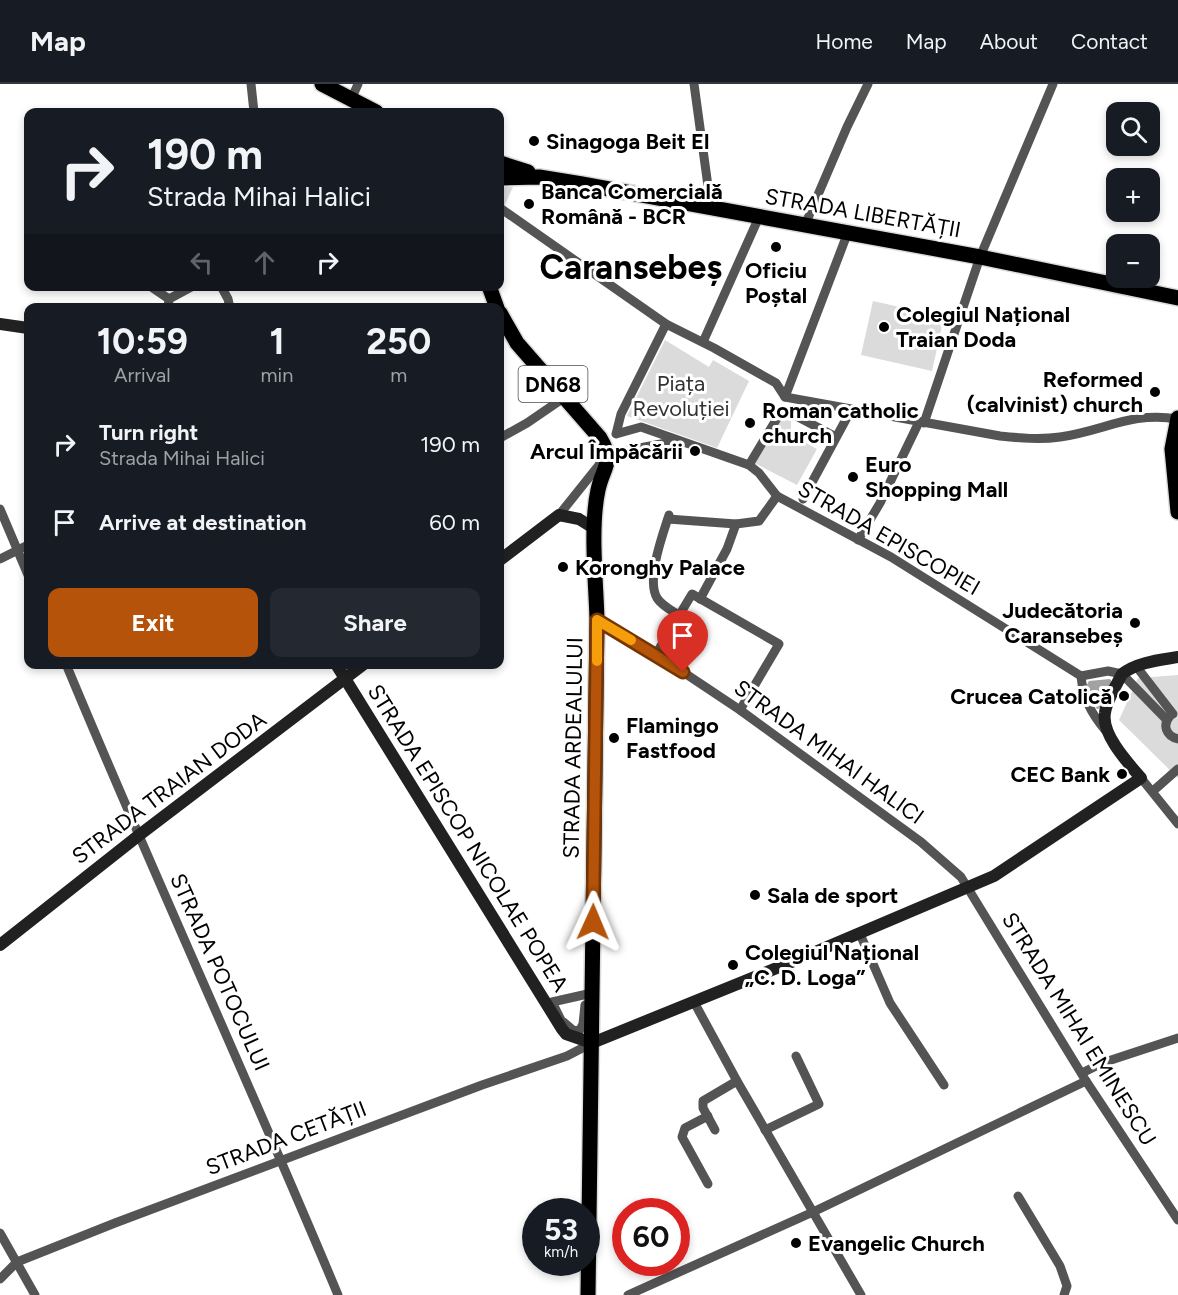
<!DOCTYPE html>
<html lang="en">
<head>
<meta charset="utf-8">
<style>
	:root { --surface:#171b24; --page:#242831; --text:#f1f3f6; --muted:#9ea1a6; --line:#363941; --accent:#b45309 }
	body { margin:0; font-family:Figtree,sans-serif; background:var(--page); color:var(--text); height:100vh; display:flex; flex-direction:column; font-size:22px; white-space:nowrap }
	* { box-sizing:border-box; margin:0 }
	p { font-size:20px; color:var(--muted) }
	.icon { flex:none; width:33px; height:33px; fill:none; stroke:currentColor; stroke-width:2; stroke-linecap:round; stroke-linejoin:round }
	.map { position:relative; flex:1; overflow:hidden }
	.sheet { position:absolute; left:24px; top:219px; width:480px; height:366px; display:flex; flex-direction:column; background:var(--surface); border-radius:12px; box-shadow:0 3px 9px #0003 }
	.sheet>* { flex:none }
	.guide { position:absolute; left:24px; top:24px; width:480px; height:183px; border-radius:12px; box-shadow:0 3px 9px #0003; background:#171b24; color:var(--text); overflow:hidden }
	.fabs { position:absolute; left:1106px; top:18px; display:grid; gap:12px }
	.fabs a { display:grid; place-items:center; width:54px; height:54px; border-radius:12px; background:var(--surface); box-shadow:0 3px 9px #0003; font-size:30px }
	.speed { position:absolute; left:522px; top:1114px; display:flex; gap:12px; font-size:30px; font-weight:700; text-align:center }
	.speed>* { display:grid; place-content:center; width:78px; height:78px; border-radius:50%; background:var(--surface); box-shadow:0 3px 9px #0003; line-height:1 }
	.speed small { font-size:15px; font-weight:400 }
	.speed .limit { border:9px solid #d22; background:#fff; color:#111 }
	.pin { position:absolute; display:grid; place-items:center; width:51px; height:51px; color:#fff; margin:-62px -26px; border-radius:50% 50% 50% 0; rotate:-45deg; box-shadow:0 0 6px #0007 }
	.pin .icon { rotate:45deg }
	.me { position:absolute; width:66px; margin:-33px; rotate:1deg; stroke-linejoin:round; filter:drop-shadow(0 0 4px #0008) }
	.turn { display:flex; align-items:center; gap:21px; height:126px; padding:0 24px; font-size:27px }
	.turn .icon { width:78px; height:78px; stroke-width:2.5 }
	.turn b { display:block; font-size:42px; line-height:51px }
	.lanes { display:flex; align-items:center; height:57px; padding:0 24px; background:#0003; justify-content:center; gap:30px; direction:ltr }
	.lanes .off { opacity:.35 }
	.eta { display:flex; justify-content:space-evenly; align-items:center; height:102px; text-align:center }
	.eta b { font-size:36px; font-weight:700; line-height:42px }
	.cta { display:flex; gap:12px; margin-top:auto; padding:12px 24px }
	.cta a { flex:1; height:69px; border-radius:12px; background:var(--accent); color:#fff; font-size:24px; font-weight:700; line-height:69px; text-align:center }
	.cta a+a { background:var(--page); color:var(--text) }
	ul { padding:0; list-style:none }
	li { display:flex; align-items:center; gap:18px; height:78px; padding:0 24px }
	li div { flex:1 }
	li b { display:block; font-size:22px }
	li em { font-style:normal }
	header { display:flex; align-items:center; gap:36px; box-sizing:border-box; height:84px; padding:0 30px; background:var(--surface); border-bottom:2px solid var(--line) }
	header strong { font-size:28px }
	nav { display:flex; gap:33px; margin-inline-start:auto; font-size:21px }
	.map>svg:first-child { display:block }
</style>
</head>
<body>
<header>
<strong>Map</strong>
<nav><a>Home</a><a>Map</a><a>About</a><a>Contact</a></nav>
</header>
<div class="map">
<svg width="1178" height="1211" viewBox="0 0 1178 1211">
	<rect width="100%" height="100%" fill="#fff"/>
	<!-- green -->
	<g fill="#dbdbdb">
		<path d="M505,103h8l-10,22 -3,-1v-18z"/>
		<path d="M873,217l71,16 -12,54 -71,-16z"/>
		<path d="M665,256l44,27 4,-7 36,21 -32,67 -90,-32z"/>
		<path d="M783,330l8,4v16l26,15 -20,36 -43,-22z"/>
		<path d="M1178,591v103l-59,-58 19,-42z"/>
	</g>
	<!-- water -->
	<path fill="#a2a2a2" d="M1110,595l4,6 -12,23 -5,1 -8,-10 1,-5 -5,-6 4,-7z"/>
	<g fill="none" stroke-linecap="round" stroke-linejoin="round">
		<defs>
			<g id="primary">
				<path d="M322,0l54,28"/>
				<path d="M500,79l28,9"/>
				<path d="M500,94l39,-1 43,7 398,73 198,41"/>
				<path d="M489,202l8,22"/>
				<path d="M500,229l17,30 83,95c15,25 3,28 -2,52 -8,37 -2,92 -1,130l-9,675"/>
				<path d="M1178,334l-6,31 6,63"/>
			</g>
		</defs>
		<!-- primary casing -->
		<use href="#primary" stroke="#dbdbdb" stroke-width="18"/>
		<!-- street -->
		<g stroke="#545454" stroke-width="9">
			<path d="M251,0l3,28"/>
			<path d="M694,0l17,124"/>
			<path d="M351,16l7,-16"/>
			<path d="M500,124l166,116 48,24 62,35 9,14 215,39c20,2 40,4 60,1 44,-6 71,-26 118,-18"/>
			<path d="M805,141l42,-98 21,-43"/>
			<path d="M150,202l19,13"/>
			<path d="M221,202l7,13 2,9"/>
			<path d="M168,224l1,-9 24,-13"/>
			<path d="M666,240l-45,90 -5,20 25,-7 108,38 10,8 18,23 114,61 190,119"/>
			<path d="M703,258l56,-125"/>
			<path d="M785,313l63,-165"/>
			<path d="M783,325l53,28"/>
			<path d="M924,339l56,-166 73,-173"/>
			<path d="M500,354l27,-15 38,-26"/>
			<path d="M749,381l30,-50"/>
			<path d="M803,415l48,-89"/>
			<path d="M0,425l28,66"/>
			<path d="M559,431l40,-50 3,-10 75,-14"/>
			<path d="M669,431c-6,19 -23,64 -12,83 5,8 14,12 22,17"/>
			<path d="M668,435l68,5"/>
			<path d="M858,456l22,-37 39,-81"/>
			<path d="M0,475l28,-14"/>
			<path d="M700,515l27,-50 9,-25 23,-3 18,-25"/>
			<path d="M597,536l59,34 84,56 181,132 40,35 125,204 92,139"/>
			<path d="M656,570l36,-60 87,50 -39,66"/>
			<path d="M66,580c88,212 184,420 272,631"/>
			<path d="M1136,582l37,48"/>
			<path d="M1081,592l27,-5 14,3 45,46"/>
			<path d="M1081,592c2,22 10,37 24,54"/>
			<path d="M1170,632c-8,9 -4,20 8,23"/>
			<path d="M1141,694l37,46"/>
			<path d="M1153,707l25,-22"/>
			<path d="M860,850l30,69 54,82"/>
			<path d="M694,918l43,79 124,214"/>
			<path d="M585,921l-2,19 -3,6 -6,1 -13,-11 -9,-18 40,-9"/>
			<path d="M1082,989l20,-10 76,-25"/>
			<path d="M708,1032l-23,12 -3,9 26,47"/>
			<path d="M715,1046l-12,-22v-7l34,-20"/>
			<path d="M765,1046l54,-26 -23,-48"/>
			<path d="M1018,1112l42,70 7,20 -3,9"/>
			<path d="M0,1149l35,62"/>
			<path d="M0,1195l17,-17 98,-39 367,-138 85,-29 25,-13"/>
			<path d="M628,1211l185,-83 273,-131"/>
		</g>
		<!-- secondary -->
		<g stroke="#212121" stroke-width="12">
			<path d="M0,240l28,4"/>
			<path d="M500,476l59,-45 20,4 16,10"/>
			<path d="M336,580l226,365 4,5 26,9 202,-82 200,-85 147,-98c-13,-15 -40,-44 -36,-65 1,-11 12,-29 17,-39 15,-12 38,-14 56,-17"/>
			<path d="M0,861l138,-109 226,-172"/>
		</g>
		<!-- primary -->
		<use href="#primary" stroke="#000" stroke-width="15"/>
	</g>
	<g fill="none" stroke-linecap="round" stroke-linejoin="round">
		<defs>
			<path id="route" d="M593,838l4,-302 86,52"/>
		</defs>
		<!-- route casing -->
		<use href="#route" stroke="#753606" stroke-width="15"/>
		<!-- route -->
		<use href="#route" stroke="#b45309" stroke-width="10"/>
		<!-- slow -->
		<path stroke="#f59e0b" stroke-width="10" d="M597,577v-41l34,20"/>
	</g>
	<!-- markers -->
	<g fill="#000" stroke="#fff" stroke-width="2">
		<circle cx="534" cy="57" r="6"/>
		<circle cx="529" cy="120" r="6"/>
		<circle cx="776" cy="163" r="6"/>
		<circle cx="884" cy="243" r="6"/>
		<circle cx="1155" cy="308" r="6"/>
		<circle cx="750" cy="339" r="6"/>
		<circle cx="695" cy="367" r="6"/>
		<circle cx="853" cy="393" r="6"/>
		<circle cx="563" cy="483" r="6"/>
		<circle cx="1135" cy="539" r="6"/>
		<circle cx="1124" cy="612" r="6"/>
		<circle cx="614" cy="654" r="6"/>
		<circle cx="1122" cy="690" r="6"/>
		<circle cx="755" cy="811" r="6"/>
		<circle cx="733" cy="881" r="6"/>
		<circle cx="796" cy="1159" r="6"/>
	</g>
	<g text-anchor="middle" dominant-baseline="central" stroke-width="6" stroke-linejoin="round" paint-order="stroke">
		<!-- shield labels -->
		<rect fill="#fff" stroke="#4c4c4c" stroke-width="1.5" x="518.5" y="282" width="69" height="36" rx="4.5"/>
		<g font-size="21" font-weight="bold" fill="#000">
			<text x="553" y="300">DN68</text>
		</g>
		<!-- poi labels -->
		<g font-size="22" font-weight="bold" fill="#000" stroke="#fff" text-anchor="start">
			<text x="546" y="57">Sinagoga Beit El</text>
			<text x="541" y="107">Banca Comercială<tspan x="541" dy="25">Română - BCR</tspan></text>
			<text x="776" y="186" text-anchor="middle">Oficiu<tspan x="776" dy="25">Poștal</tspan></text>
			<text x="896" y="230">Colegiul Național<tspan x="896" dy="25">Traian Doda</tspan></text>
			<text x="1143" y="295" text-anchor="end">Reformed<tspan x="1143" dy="25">(calvinist) church</tspan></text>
			<text x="762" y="326">Roman catholic<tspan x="762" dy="25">church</tspan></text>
			<text x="683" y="367" text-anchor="end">Arcul Împăcării</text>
			<text x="865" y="380">Euro<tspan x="865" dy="25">Shopping Mall</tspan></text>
			<text x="575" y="483">Koronghy Palace</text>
			<text x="1123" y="526" text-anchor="end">Judecătoria<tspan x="1123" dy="25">Caransebeș</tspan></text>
			<text x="1112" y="612" text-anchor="end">Crucea Catolică</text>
			<text x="626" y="641">Flamingo<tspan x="626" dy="25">Fastfood</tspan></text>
			<text x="1110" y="690" text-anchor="end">CEC Bank</text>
			<text x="767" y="811">Sala de sport</text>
			<text x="745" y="868">Colegiul Național<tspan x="745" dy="25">„C. D. Loga”</tspan></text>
			<text x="808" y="1159">Evangelic Church</text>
		</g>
		<!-- street labels -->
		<g font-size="22" fill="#000" stroke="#fff">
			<text transform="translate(863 129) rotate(10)">STRADA LIBERTĂȚII</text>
			<text transform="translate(889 454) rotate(30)">STRADA EPISCOPIEI</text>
			<text transform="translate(573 664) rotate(-89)">STRADA ARDEALULUI</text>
			<text transform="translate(829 668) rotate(36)">STRADA MIHAI HALICI</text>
			<text transform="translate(169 704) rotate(-37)">STRADA TRAIAN DODA</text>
			<text transform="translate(468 754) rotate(58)">STRADA EPISCOP NICOLAE POPEA</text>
			<text transform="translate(220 888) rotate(66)">STRADA POTOCULUI</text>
			<text transform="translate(1079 945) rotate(58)">STRADA MIHAI EMINESCU</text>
			<text transform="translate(286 1054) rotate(-21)">STRADA CETĂȚII</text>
		</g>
		<!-- park labels -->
		<g font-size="22" fill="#323232" stroke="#fff">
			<text x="681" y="299">Piața<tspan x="681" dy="25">Revoluției</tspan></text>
		</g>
		<!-- town labels -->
		<g font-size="34" font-weight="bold" fill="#000" stroke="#fff">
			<text x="631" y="183">Caransebeș</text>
		</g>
	</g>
</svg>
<div class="fabs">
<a><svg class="icon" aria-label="search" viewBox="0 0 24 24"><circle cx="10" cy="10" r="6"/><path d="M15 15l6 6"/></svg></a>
<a>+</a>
<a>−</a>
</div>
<div class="speed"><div>53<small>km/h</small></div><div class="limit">60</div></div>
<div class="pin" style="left:683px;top:588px;background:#d93025"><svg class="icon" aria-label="arrive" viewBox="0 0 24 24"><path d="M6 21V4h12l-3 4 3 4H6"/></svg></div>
<svg class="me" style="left:593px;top:838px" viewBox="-20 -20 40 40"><path d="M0-17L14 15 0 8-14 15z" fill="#b45309" stroke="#fff" stroke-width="4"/></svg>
<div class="guide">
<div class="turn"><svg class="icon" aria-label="right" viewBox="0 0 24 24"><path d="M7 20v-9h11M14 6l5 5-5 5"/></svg><div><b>190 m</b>Strada Mihai Halici</div></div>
<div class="lanes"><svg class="icon off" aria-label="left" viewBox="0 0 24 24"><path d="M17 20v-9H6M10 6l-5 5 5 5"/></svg><svg class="icon off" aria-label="ahead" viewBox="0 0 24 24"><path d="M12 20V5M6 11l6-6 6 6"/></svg><svg class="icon" aria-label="right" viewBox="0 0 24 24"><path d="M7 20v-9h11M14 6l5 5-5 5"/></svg></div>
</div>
<section class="sheet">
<div class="eta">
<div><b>10:59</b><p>Arrival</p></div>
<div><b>1</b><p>min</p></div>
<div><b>250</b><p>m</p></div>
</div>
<ul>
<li><svg class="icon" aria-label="right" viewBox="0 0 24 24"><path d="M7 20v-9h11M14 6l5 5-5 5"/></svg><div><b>Turn right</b><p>Strada Mihai Halici</p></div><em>190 m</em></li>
<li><svg class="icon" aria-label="arrive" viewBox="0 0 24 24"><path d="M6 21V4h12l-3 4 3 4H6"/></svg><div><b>Arrive at destination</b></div><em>60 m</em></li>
</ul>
<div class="cta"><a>Exit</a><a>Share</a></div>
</section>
</div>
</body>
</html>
